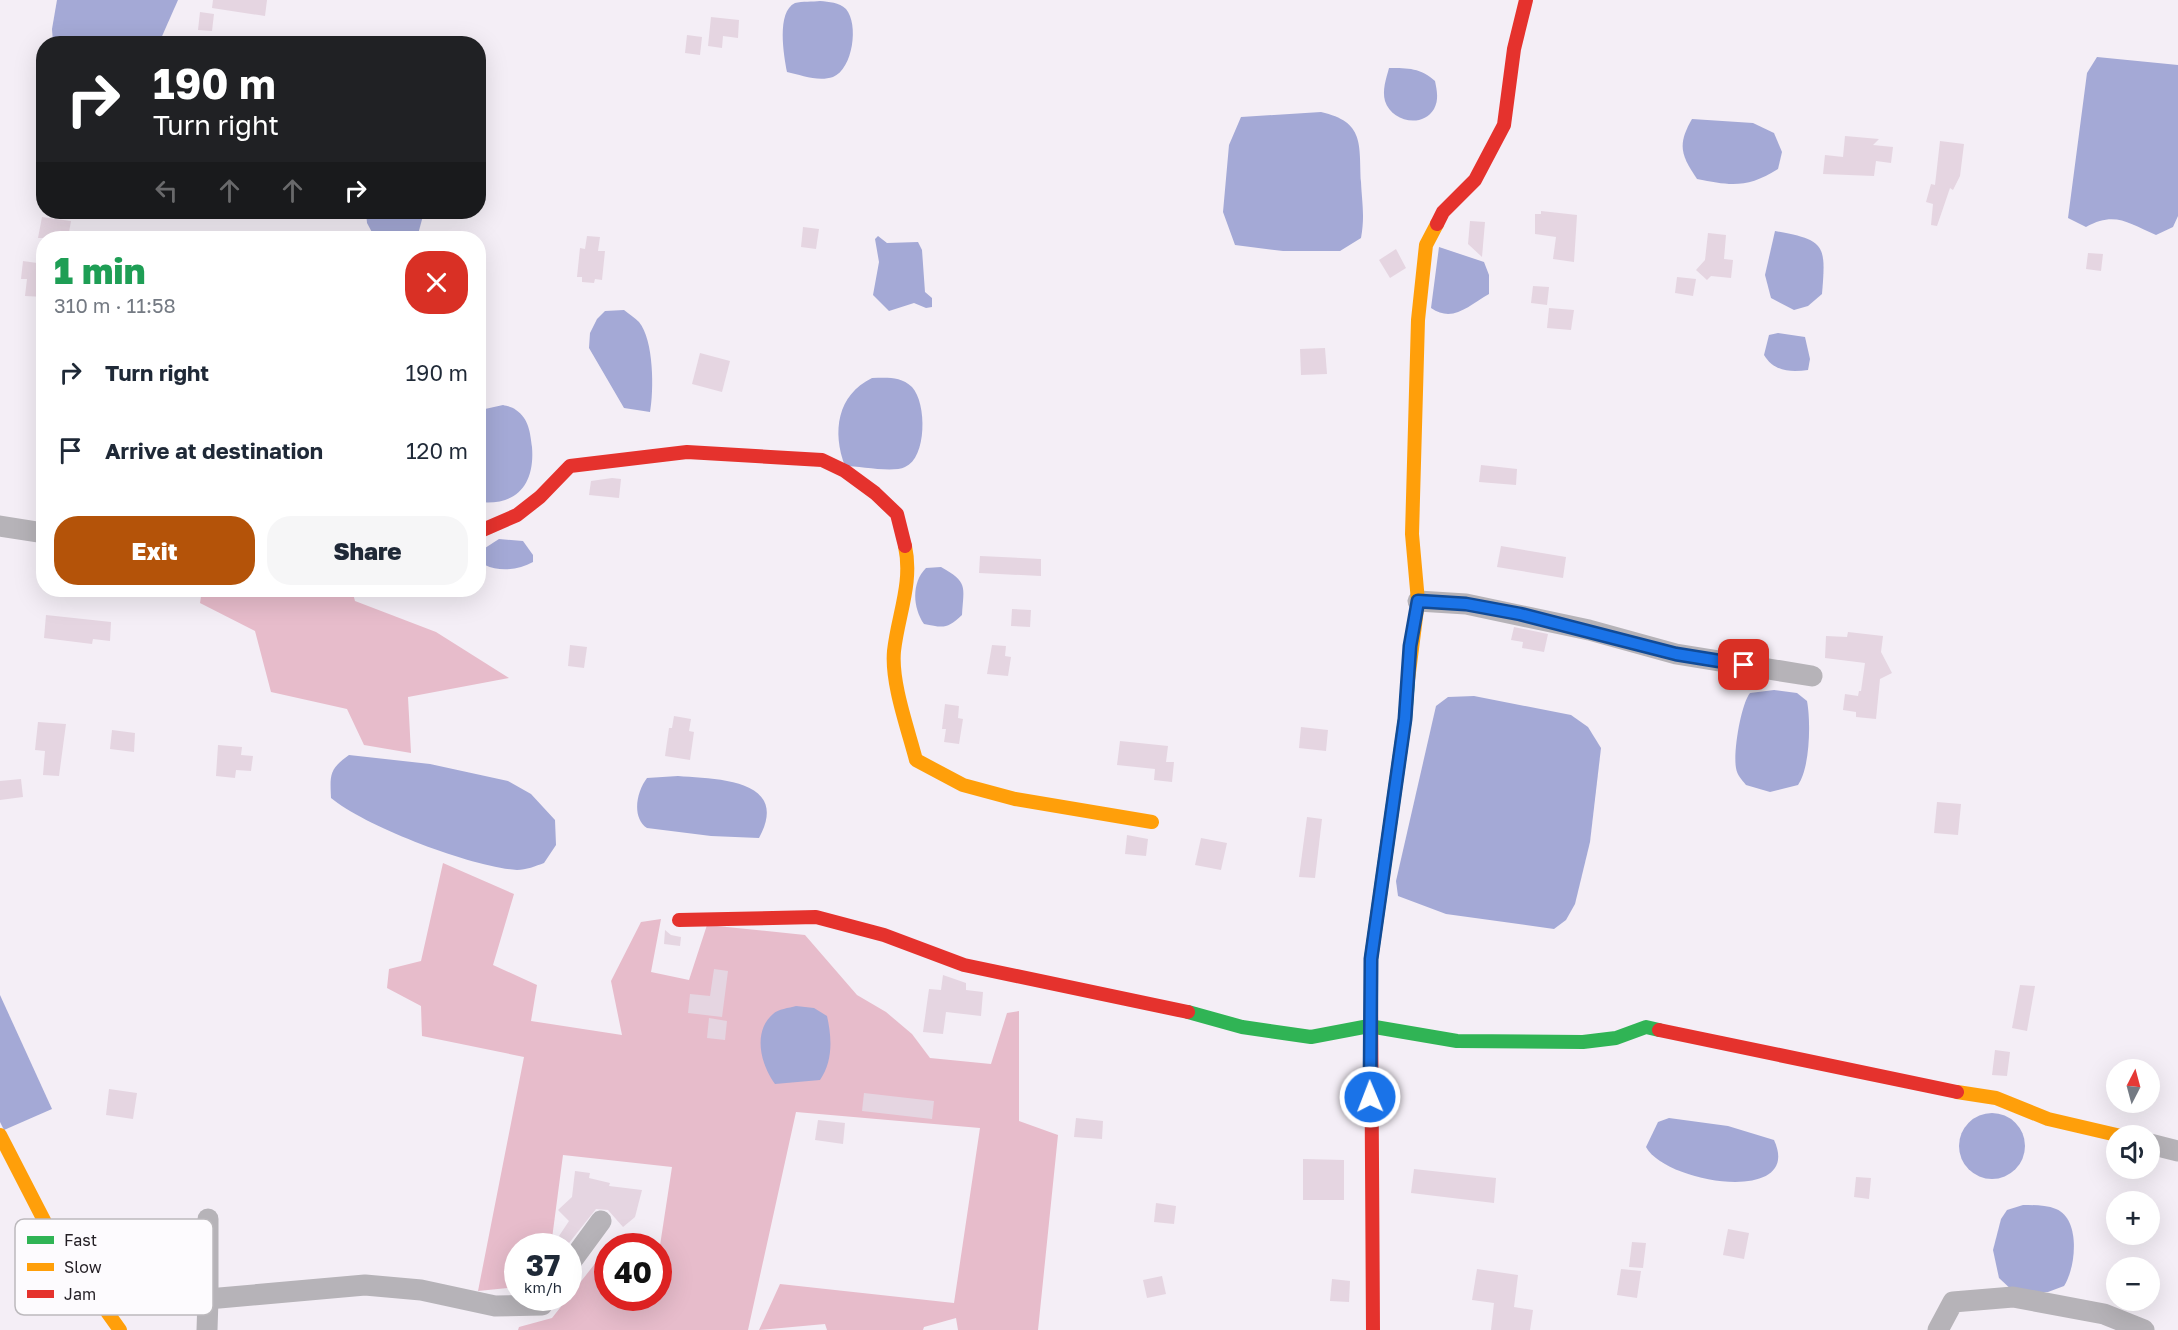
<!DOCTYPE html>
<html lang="en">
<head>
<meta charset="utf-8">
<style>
	:root { --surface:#fff; --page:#f6f6f7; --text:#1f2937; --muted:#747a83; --accent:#b45309 }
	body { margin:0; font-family:"Golos Text",sans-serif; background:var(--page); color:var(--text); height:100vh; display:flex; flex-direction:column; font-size:22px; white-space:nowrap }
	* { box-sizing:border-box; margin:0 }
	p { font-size:20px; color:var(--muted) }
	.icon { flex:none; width:33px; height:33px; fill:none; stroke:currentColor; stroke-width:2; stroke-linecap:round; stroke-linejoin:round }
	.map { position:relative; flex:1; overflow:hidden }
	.sheet { position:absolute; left:36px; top:231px; width:450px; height:366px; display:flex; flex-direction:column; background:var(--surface); border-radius:24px; box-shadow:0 6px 24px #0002 }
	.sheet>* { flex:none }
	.hud { position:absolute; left:36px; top:36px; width:450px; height:183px; border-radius:24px; box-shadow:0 6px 24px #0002; background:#202124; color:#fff; overflow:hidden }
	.needle { width:39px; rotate:6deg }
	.tools { position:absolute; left:2106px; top:1059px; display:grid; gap:12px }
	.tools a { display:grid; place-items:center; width:54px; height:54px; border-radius:50%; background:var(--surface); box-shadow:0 6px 24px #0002; font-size:30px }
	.speed { position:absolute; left:504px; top:1233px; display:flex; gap:12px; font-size:30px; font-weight:700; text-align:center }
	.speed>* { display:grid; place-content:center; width:78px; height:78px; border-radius:50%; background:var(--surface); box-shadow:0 6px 24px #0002; line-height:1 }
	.speed small { font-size:15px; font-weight:400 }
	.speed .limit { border:9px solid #d22; background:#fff; color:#111 }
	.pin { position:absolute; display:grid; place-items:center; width:51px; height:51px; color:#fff; margin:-26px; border-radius:12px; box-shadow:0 3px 9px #0006 }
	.me { position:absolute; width:66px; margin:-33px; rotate:359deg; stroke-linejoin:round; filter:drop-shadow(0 0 4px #0008) }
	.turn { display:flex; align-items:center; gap:21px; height:126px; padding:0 18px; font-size:27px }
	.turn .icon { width:78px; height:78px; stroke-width:2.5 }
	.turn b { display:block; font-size:42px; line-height:51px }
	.lanes { display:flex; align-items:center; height:57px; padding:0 18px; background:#0003; justify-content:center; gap:30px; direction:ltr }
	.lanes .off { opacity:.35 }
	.round { display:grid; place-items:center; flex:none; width:63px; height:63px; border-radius:24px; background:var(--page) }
	.summary { display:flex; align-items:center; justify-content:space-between; height:102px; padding:0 18px }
	h1 { font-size:36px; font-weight:800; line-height:45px; color:#1e9e55 }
	.cta { display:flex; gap:12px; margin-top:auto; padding:12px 18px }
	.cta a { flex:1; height:69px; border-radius:24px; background:var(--accent); color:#fff; font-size:24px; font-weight:800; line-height:69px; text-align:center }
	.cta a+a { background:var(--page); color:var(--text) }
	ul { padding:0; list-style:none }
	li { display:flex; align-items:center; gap:18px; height:78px; padding:0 18px }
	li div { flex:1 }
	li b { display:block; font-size:22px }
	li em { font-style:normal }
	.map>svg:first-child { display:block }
</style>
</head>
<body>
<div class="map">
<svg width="2178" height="1330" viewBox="0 0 2178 1330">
	<rect width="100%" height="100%" fill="#f4eef6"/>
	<!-- forest -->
	<g fill="#e7bccb">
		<path d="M202,590h150l3,11 81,31 73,46 -101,19 3,56 -47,-8 -17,-36 -76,-17 -16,-61 -55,-28z"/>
		<path d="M443,863l71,31 -21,71 44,20 -6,36 91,14 -11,-54 30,-59 20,-3 -10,53 38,8 18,-55 98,10 52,60 29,17 26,22 18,24 61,6 16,-51 12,-2v110l39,14 -20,195h-80l-2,-12 -32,9 -1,3h-96l-2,-6 -66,6 21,-46 174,19 26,-175 -184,-16 -48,218h-230l1,-3 33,-9 53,-67h3v47h50l1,-46 13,-85 -109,-12 -12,91h-33l-1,41 -39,4 46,-234 -102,-21 -1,-30 -34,-18 2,-19 32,-8z"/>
	</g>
	<!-- water -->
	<g fill="#a4a9d6">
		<path d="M57,0h121l-19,43h-106l-1,-14z"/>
		<path d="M820,1c9,1 19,1 26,8 13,15 7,60 -13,68 -15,5 -32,-2 -46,-5 -3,-16 -11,-60 8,-69 7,-2 18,-1 25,-2z"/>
		<path d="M2097,57l81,8v151l-5,11 -17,8c-28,-12 -41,-24 -70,-8l-18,-9 19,-145z"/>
		<path d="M1389,68c19,0 32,0 46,13 2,10 4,19 -1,28 -12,20 -43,12 -49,-8 -3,-11 1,-22 4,-33z"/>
		<path d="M1321,112c44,10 38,32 40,70 1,21 4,34 0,56l-21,13h-57l-48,-6 -12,-33 6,-67 12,-28z"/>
		<path d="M1692,119l61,4 21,10 8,19 -4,17c-30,19 -47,17 -81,10 -16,-24 -20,-34 -5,-60z"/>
		<path d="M366,212h58l-7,26h-42l-8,-15z"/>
		<path d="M1775,231c51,9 51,14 47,63l-14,12 -14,4 -23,-12 -6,-23z"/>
		<path d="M878,236l9,7 31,-1 4,8 3,42 7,6v9l-6,1 -12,-5 -25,8 -16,-16 6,-33 -4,-23z"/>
		<path d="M1439,247l45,15 5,13v19c-21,12 -36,29 -58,14z"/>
		<path d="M624,310c5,4 11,8 15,12 15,18 15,69 11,90l-26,-4 -35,-60 1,-15 7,-14 8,-8z"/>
		<path d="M1778,333l27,4 5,22 -2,11c-17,2 -34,2 -44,-15l5,-20z"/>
		<path d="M872,378c15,0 28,-2 40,9 15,16 15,71 -7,80 -12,6 -46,-1 -60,-1 -13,-34 -8,-71 27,-88z"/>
		<path d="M503,405c4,1 10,2 13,5 13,9 14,22 16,37 3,37 -15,59 -53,55v-87l6,-6z"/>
		<path d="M499,539l24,2 10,14v7c-14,8 -34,10 -48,3v-17z"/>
		<path d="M941,567c27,15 23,19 21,48 -15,14 -18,13 -38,9 -11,-16 -13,-41 2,-56z"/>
		<path d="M1774,690l23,3 10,8c4,21 3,67 -9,84l-28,7 -24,-7c-4,-5 -9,-10 -10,-17 -3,-16 5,-64 14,-75z"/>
		<path d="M1474,696l97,19 17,12 13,21 -11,94 -15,62 -9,16 -12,9 -108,-15 -48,-18 -2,-15 40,-175 12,-9z"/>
		<path d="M349,755l81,9 78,17 23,13 24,26 1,25 -12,18c-8,3 -18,7 -27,7 -45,-3 -151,-43 -186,-72 -1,-23 -2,-29 18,-43z"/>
		<path d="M678,776c39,3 113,3 81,62l-48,-2 -64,-8c-16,-11 -10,-37 0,-50z"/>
		<path d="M0,995l52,114 -48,21 -4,-8z"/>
		<path d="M796,1006l18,2 13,8c5,22 6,45 -7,64l-45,4c-14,-19 -23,-52 -2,-70 5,-5 16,-6 23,-8z"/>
		<circle cx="1992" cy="1146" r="33"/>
		<path d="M1669,1118l59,8 46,14c30,65 -108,44 -128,7l12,-25z"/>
		<path d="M2023,1205c10,0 23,0 33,4 25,10 20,59 8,77l-16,6h-34l-15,-14 -6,-28 8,-31 6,-9z"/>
	</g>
	<!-- building -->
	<g fill="#e5d5e1">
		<path d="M213,0h54l-2,16 -53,-8z"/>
		<path d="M200,12l14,2 -2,17 -14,-1z"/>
		<path d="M711,17l28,3 -1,18 -15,-2 -1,12 -14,-2z"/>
		<path d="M687,35l15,2 -2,18 -15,-2z"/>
		<path d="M1845,136l34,3 -6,6 20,2 -2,16 -15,-2 -2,15 -51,-2 2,-19 18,2z"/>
		<path d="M1940,141l24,3 -4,32 -7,14 -3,-2 -13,38 -6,-1 2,-21 -7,-2 5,-18 4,1z"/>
		<path d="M1541,211l36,4 -3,47 -21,-3 3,-22 -21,-3v-20h6z"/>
		<path d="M42,217l29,4 -3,17h-30z"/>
		<path d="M1470,221l15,1 -3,35 -14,-13z"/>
		<path d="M803,227l16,2 -3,20 -15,-2z"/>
		<path d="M1708,233l18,2 -2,24 9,1 -2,18 -20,-2 -4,4 -11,-10 9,-10z"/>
		<path d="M587,236l13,1 -2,14h7l-3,29 -7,-1 -1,4 -12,-1v-5h-5l3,-29 5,1z"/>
		<path d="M1396,249l10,19 -16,10 -11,-18z"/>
		<path d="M2088,253l15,1 -2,17 -15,-2z"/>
		<path d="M23,261l21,3v33l-19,-1 2,-17h-6z"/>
		<path d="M1677,277l19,2 -3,17 -18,-3z"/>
		<path d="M1533,286l16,1 -2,18 -16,-2z"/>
		<path d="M1549,308l25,2 -3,20 -24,-2z"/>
		<path d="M1325,348l2,26 -26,1 -1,-26z"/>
		<path d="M700,353l30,8 -8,31 -30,-8z"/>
		<path d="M1481,465l36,4 -1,16 -37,-3z"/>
		<path d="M612,478l9,1 -2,19 -30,-3 2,-14z"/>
		<path d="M1501,546l65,11 -3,21 -66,-11z"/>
		<path d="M980,556l61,3v17l-62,-3z"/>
		<path d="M1012,609l19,1 -1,17 -19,-1z"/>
		<path d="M46,615l65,7 -1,19 -17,-2 -1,5 -48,-6z"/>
		<path d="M1514,627l34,7 -4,18 -22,-4 1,-6 -12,-2z"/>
		<path d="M1848,632l35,4 -2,16 11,21 -12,6 -4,40 -20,-2v-5l-13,-2 2,-16 13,2 1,-5h2l4,-28 -40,-5 1,-22 21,1z"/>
		<path d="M570,645l17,2 -3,21 -16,-2z"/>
		<path d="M992,645l14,1 -1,10 6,1 -3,19 -21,-2z"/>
		<path d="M945,704l14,2 -1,12 5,1 -4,25 -15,-2 2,-13h-4z"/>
		<path d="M674,716l17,3 -2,12 5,1 -4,28 -25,-4 4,-28h3z"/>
		<path d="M38,722l28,2 -7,52 -16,-1 2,-24 -10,-1z"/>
		<path d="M1301,727l27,3 -2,21 -27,-3z"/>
		<path d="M112,730l23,3 -1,19 -24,-3z"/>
		<path d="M1120,741l48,5 -2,16h8l-2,20 -18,-2 1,-11 -38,-4z"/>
		<path d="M218,745l24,2 -1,8 12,1 -2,15 -15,-1 -1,8 -19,-2z"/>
		<path d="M21,779l2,18 -23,3v-19z"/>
		<path d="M1937,802l24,2 -3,31 -24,-2z"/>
		<path d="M1307,817l15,2 -7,59 -16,-1z"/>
		<path d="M1127,835l21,4 -2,17 -21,-2z"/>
		<path d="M1201,838l26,5 -6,27 -26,-5z"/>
		<path d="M665,930l6,5 10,2 -1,9 -16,-2z"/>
		<path d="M714,969l14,2 -6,46 -34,-4 2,-19 20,2z"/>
		<path d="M943,975l23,8v7l17,2 -2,24 -35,-4 -3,22 -20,-2 6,-43 12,1z"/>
		<path d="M2020,985l15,1 -8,45 -15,-3z"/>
		<path d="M709,1018l18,3 -2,19 -18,-2z"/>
		<path d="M1995,1050l15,2 -3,24 -15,-1z"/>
		<path d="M109,1089l28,4 -4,26 -27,-4z"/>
		<path d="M864,1093l70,8 -2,18 -70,-8z"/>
		<path d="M1076,1118l27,3 -1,18 -28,-2z"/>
		<path d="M818,1120l27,3 -2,21 -28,-4z"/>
		<path d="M1303,1159l41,1v40h-41z"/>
		<path d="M1414,1169l82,9 -2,25 -83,-10z"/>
		<path d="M575,1171l15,2 -1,5 21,5 -1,3 33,4 -7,27 -12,10 -15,-17 -12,-1 -27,34 -10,-7 10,-15 -11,-11 14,-13z"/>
		<path d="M1856,1177l15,1 -2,21 -15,-2z"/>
		<path d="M1156,1203l20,3 -2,18 -20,-2z"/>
		<path d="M1728,1229l21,4 -5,26 -21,-4z"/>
		<path d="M1632,1242l14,1 -3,25 -14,-1z"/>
		<path d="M1477,1269l41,6 -4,32 19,3 -3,20h-39l3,-27 -22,-3z"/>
		<path d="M1621,1269l20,2 -4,27 -20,-3z"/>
		<path d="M1162,1276l4,18 -19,4 -4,-18z"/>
		<path d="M1332,1279l18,2 -1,21 -19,-1z"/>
	</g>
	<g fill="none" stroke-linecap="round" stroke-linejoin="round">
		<!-- street -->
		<g stroke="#b6b3b8" stroke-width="21">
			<path d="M0,526l44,7"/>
			<path d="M1418,601l48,3 123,26 87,24 136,22"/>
			<path d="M2150,1144l28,7"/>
			<path d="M208,1219v80"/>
			<path d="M568,1266l33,-45"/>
			<path d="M207,1330l1,-31 157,-14 56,5 74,16 47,-1 5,-7"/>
			<path d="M1938,1330l15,-28 60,-5 91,17 40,16"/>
		</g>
		<!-- fast -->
		<g stroke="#30b455" stroke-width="14">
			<path d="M1371,996v-37l34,-240 3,-39"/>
			<path d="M1188,1012l54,15 69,10 58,-11 88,15 126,1 33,-4 30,-11 13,3"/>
		</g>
		<!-- slow -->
		<g stroke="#ff9f0a" stroke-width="14">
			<path d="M905,546c8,37 -7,69 -11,105 -3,32 14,78 22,109l47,25 52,14 137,23"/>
			<path d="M1408,680l10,-79 -6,-67 6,-214 8,-75 11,-21"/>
			<path d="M1957,1092l39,6 52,21 73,17"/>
			<path d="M0,1135l50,97 70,98"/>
		</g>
		<!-- jam -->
		<g stroke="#e5322d" stroke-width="14">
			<path d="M1437,224l6,-12 32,-32 29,-55 10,-76 12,-49"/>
			<path d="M478,532l39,-17 23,-18 30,-31 117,-14 135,8 23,11 30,22 22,21 8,32"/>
			<path d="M679,920l137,-3 68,18 80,30 224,47"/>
			<path d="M1371,996l2,334"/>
			<path d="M1659,1030l298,62"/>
		</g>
	</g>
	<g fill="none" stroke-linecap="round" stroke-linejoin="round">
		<defs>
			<path id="route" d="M1370,1097l1,-138 34,-240 5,-73 8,-45 48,3 54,10 156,40 68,11"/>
		</defs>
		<!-- route casing -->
		<use href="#route" stroke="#114b97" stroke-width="15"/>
		<!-- route -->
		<use href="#route" stroke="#1a73e8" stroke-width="10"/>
	</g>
	<!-- legend -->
	<rect x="15" y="1219" width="198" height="96" rx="9" fill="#fdfbfe" stroke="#bcb9bd" stroke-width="1.5"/>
	<rect x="27" y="1236" width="27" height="8" fill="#30b455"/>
	<rect x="27" y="1263" width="27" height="8" fill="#ff9f0a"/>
	<rect x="27" y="1290" width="27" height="8" fill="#e5322d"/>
	<g font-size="16" fill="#241f25">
		<text x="64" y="1246">Fast</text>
		<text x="64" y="1273">Slow</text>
		<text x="64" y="1300">Jam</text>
	</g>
</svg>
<div class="tools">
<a><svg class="needle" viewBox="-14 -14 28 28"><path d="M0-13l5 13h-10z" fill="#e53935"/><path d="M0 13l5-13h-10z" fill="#747a83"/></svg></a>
<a><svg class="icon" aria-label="sound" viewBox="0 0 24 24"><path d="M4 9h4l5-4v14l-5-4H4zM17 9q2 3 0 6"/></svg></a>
<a>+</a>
<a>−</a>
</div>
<div class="speed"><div>37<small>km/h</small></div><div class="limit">40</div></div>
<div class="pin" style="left:1744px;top:665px;background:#d93025"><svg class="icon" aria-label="arrive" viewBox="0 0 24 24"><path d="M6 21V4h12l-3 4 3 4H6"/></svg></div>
<svg class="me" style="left:1370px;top:1097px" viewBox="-20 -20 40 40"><circle r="17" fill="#1a73e8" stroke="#fff" stroke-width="3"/><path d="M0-11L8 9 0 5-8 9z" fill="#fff"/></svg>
<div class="hud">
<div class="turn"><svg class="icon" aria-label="right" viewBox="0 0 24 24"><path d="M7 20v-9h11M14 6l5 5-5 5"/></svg><div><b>190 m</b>Turn right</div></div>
<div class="lanes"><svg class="icon off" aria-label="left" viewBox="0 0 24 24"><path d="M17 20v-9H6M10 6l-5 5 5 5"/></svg><svg class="icon off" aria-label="ahead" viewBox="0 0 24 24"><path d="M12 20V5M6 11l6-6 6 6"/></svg><svg class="icon off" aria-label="ahead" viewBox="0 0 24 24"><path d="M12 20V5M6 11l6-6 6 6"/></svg><svg class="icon" aria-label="right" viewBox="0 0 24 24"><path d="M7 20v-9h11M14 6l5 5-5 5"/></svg></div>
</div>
<section class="sheet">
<div class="summary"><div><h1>1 min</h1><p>310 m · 11:58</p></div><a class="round" style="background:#d93025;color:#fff"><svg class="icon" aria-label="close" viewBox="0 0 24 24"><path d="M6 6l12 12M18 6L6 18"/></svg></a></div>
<ul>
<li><svg class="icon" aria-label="right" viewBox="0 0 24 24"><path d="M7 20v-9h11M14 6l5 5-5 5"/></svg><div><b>Turn right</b></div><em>190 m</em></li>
<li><svg class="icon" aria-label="arrive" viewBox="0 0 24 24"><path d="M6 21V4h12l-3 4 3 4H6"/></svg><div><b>Arrive at destination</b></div><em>120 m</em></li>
</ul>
<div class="cta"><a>Exit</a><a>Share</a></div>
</section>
</div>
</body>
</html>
